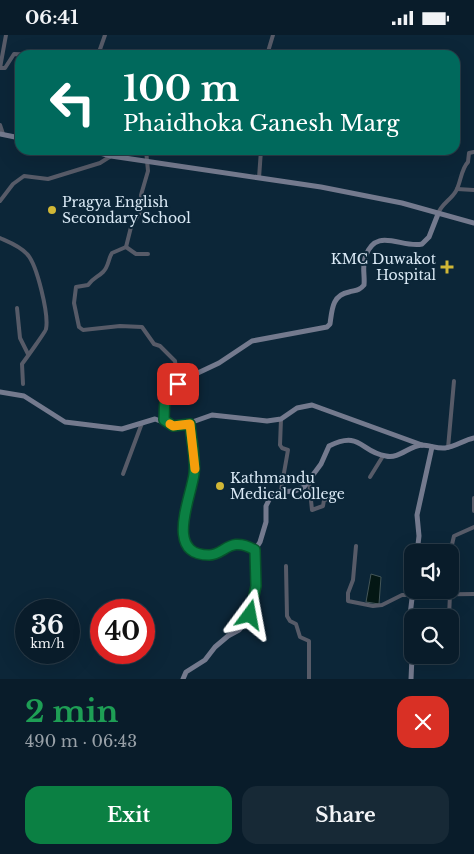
<!DOCTYPE html>
<html lang="en">
<head>
<meta charset="utf-8">
<style>
	:root { --surface:#091c2a; --page:#172936; --text:#f1f3f6; --muted:#99a1a8; --line:#293a47; --accent:#0b8043 }
	body { margin:0; font-family:"Libre Baskerville",serif; background:var(--page); color:var(--text); height:100vh; display:flex; flex-direction:column; font-size:19px; white-space:nowrap }
	* { box-sizing:border-box; margin:0 }
	p { font-size:16px; color:var(--muted) }
	.icon { flex:none; width:28px; height:28px; fill:none; stroke:currentColor; stroke-width:2; stroke-linecap:round; stroke-linejoin:round }
	.map { position:relative; height:644px; overflow:hidden }
	.details { display:flex; flex-direction:column; background:var(--surface); flex:1 }
	.details>* { flex:none }
	.guide { position:absolute; left:15px; top:15px; width:445px; height:105px; border-radius:15px; box-shadow:0 5px 20px #0002,0 0 0 1px var(--line); background:#00695c; color:#fff; overflow:hidden }
	.controls { position:absolute; left:404px; top:509px; display:grid; gap:10px }
	.controls a { display:grid; place-items:center; width:55px; height:55px; border-radius:10px; background:var(--surface); box-shadow:0 5px 20px #0002,0 0 0 1px var(--line); font-size:25px }
	.speed { position:absolute; left:15px; top:564px; display:flex; gap:10px; font-size:25px; font-weight:700; text-align:center }
	.speed>* { display:grid; place-content:center; width:65px; height:65px; border-radius:50%; background:var(--surface); box-shadow:0 5px 20px #0002,0 0 0 1px var(--line); line-height:1 }
	.speed small { font-size:12px; font-weight:400 }
	.speed .limit { border:8px solid #d22; background:#fff; color:#111 }
	.pin { position:absolute; display:grid; place-items:center; width:42px; height:42px; color:#fff; margin:-21px; border-radius:10px; box-shadow:0 2px 8px #0006 }
	.me { position:absolute; width:55px; margin:-28px; rotate:13deg; stroke-linejoin:round; filter:drop-shadow(0 0 4px #0008) }
	.turn { display:flex; align-items:center; gap:18px; height:105px; padding:0 25px; font-size:22px }
	.turn .icon { width:65px; height:65px; stroke-width:2.5 }
	.turn b { display:block; font-size:35px; line-height:42px }
	.round { display:grid; place-items:center; flex:none; width:52px; height:52px; border-radius:15px; background:var(--page) }
	.summary { display:flex; align-items:center; justify-content:space-between; height:85px; padding:0 25px }
	h1 { font-size:30px; font-weight:800; line-height:38px; color:#1e9e55 }
	.cta { display:flex; gap:10px; margin-top:auto; padding:10px 25px }
	.cta a { flex:1; height:58px; border-radius:15px; background:var(--accent); color:#fff; font-size:20px; font-weight:800; line-height:58px; text-align:center }
	.cta a+a { background:var(--page); color:var(--text) }
	.status { display:flex; justify-content:space-between; align-items:center; height:35px; padding:0 25px; background:var(--surface); direction:ltr }
	.status svg { height:14px; fill:currentColor }
	.map>svg:first-child { display:block }
</style>
</head>
<body>
<div class="status"><b>06:41</b><svg viewBox="0 0 49 12"><path d="M0 12V9h3v3zM5 12V6h3v6zM10 12V3h3v9zM15 12V0h3v12zM26 1h20v11H26zM47 4h2v5h-2z"/></svg></div>
<div class="map">
<svg width="474" height="644" viewBox="0 0 474 644">
	<rect width="100%" height="100%" fill="#0c2638"/>
	<!-- water -->
	<path fill="#041714" stroke="#445658" d="M371,539l10,3 -2,27 -13,-2z"/>
	<g fill="none" stroke-linecap="round" stroke-linejoin="round">
		<!-- street -->
		<g stroke="#575b68" stroke-width="4">
			<path d="M98,20l7,-20"/>
			<path d="M267,20l6,-20"/>
			<path d="M0,33h5l9,-14 20,1"/>
			<path d="M0,33l6,-33"/>
			<path d="M0,90l3,9"/>
			<path d="M146,115l2,21 -7,24 1,14 -11,18 -5,20 -14,6c-4,6 -3,13 -9,19 -5,5 -10,6 -15,13l-12,2 -2,16 5,24 4,3 37,-4 22,1 12,17 6,2 15,15 3,23"/>
			<path d="M415,117v-2"/>
			<path d="M259,143l2,-28"/>
			<path d="M457,154l17,1"/>
			<path d="M0,166l13,-17 11,-8 24,3 52,-16 11,-7"/>
			<path d="M438,179c3,-10 13,-14 18,-23 5,-9 5,-22 12,-29l1,-9 5,-1"/>
			<path d="M0,203c9,4 20,8 27,16 10,10 22,61 19,75 0,2 -21,31 -24,35l1,20"/>
			<path d="M126,212l10,7h12"/>
			<path d="M17,273l3,30 8,16"/>
			<path d="M281,384l-1,26 2,3 6,2 -7,40"/>
			<path d="M190,389c1,16 6,34 4,50 -3,24 -29,81 15,81 15,0 21,-20 46,-5"/>
			<path d="M448,413l6,-67"/>
			<path d="M123,439l19,-51"/>
			<path d="M370,442l13,-21"/>
			<path d="M309,446l3,29 11,-4 1,-6 15,-3"/>
			<path d="M474,463v13"/>
			<path d="M356,511l-3,34 -5,13v8l25,5 9,-1 20,-10 72,-1"/>
			<path d="M450,518l4,-17 20,-9"/>
			<path d="M450,525h3"/>
			<path d="M286,531l1,50 3,5 6,3 4,13 9,4v38"/>
			<path d="M449,582l1,-23"/>
		</g>
		<!-- secondary -->
		<g stroke="#747a8e" stroke-width="5">
			<path d="M0,99l20,4"/>
			<path d="M89,115l22,6 210,31 81,16 72,20"/>
			<path d="M0,357l24,4 41,26 57,7 33,-10 18,7h8l31,-11 55,6 14,-2 16,-11 15,-3 110,40"/>
			<path d="M164,385l3,-28 18,-13 34,-16 33,-22 75,-14 3,-3c2,-14 2,-29 19,-32 7,-2 10,-1 15,-7 1,-9 -2,-18 1,-27 10,-33 37,-9 57,-14l7,-7 9,-23"/>
			<path d="M417,518l2,-17 -2,-21 15,-68"/>
			<path d="M183,644l3,-7 19,-12 10,-13 13,-11 11,-6 7,-8 10,-36 -1,-36 5,-8 6,-20v-16l4,-8 8,-6 17,-1 9,-4 17,-23 8,-18c32,-16 31,6 57,10 13,3 23,-10 36,-11 8,0 15,4 23,3 10,-1 19,-8 29,-10"/>
			<path d="M411,644l1,-22 -4,-25 5,-42"/>
		</g>
	</g>
	<g fill="none" stroke-linecap="round" stroke-linejoin="round">
		<defs>
			<path id="route" d="M178,349c-16,9 -13,20 -14,36l9,6 17,-2c1,16 6,34 4,50 -3,24 -30,81 15,81 16,0 20,-20 46,-5l1,36 -6,29"/>
		</defs>
		<!-- route casing -->
		<use href="#route" stroke="#07532c" stroke-width="12"/>
		<!-- route -->
		<use href="#route" stroke="#0b8043" stroke-width="9"/>
		<!-- slow -->
		<path stroke="#f59e0b" stroke-width="9" d="M170,389l3,2 17,-2 5,45"/>
	</g>
	<!-- markers -->
	<g fill="#d1b736" stroke="#0c2638" stroke-width="2">
		<circle cx="52" cy="175" r="5"/>
		<path d="M444.5 224.5h5v5h5v5h-5v5h-5v-5h-5v-5h5z"/>
		<circle cx="220" cy="451" r="5"/>
	</g>
	<g text-anchor="middle" dominant-baseline="central" stroke-width="4" stroke-linejoin="round" paint-order="stroke">
		<!-- poi labels -->
		<g font-size="14" fill="#dae9f5" stroke="#0c2638" text-anchor="start">
			<text x="62" y="167">Pragya English<tspan x="62" dy="16">Secondary School</tspan></text>
			<text x="436" y="224" text-anchor="end">KMC Duwakot<tspan x="436" dy="16">Hospital</tspan></text>
			<text x="230" y="443">Kathmandu<tspan x="230" dy="16">Medical College</tspan></text>
		</g>
	</g>
</svg>
<div class="controls">
<a><svg class="icon" aria-label="sound" viewBox="0 0 24 24"><path d="M4 9h4l5-4v14l-5-4H4zM17 9q2 3 0 6"/></svg></a>
<a><svg class="icon" aria-label="search" viewBox="0 0 24 24"><circle cx="10" cy="10" r="6"/><path d="M15 15l6 6"/></svg></a>
</div>
<div class="speed"><div>36<small>km/h</small></div><div class="limit">40</div></div>
<div class="pin" style="left:178px;top:349px;background:#d93025"><svg class="icon" aria-label="arrive" viewBox="0 0 24 24"><path d="M6 21V4h12l-3 4 3 4H6"/></svg></div>
<svg class="me" style="left:250px;top:580px" viewBox="-20 -20 40 40"><path d="M0-17L14 15 0 8-14 15z" fill="#0b8043" stroke="#fff" stroke-width="4"/></svg>
<div class="guide">
<div class="turn"><svg class="icon" aria-label="left" viewBox="0 0 24 24"><path d="M17 20v-9H6M10 6l-5 5 5 5"/></svg><div><b>100 m</b>Phaidhoka Ganesh Marg</div></div>
</div>
</div>
<section class="details">
<div class="summary"><div><h1>2 min</h1><p>490 m · 06:43</p></div><a class="round" style="background:#d93025;color:#fff"><svg class="icon" aria-label="close" viewBox="0 0 24 24"><path d="M6 6l12 12M18 6L6 18"/></svg></a></div>
<div class="cta"><a>Exit</a><a>Share</a></div>
</section>
</body>
</html>
